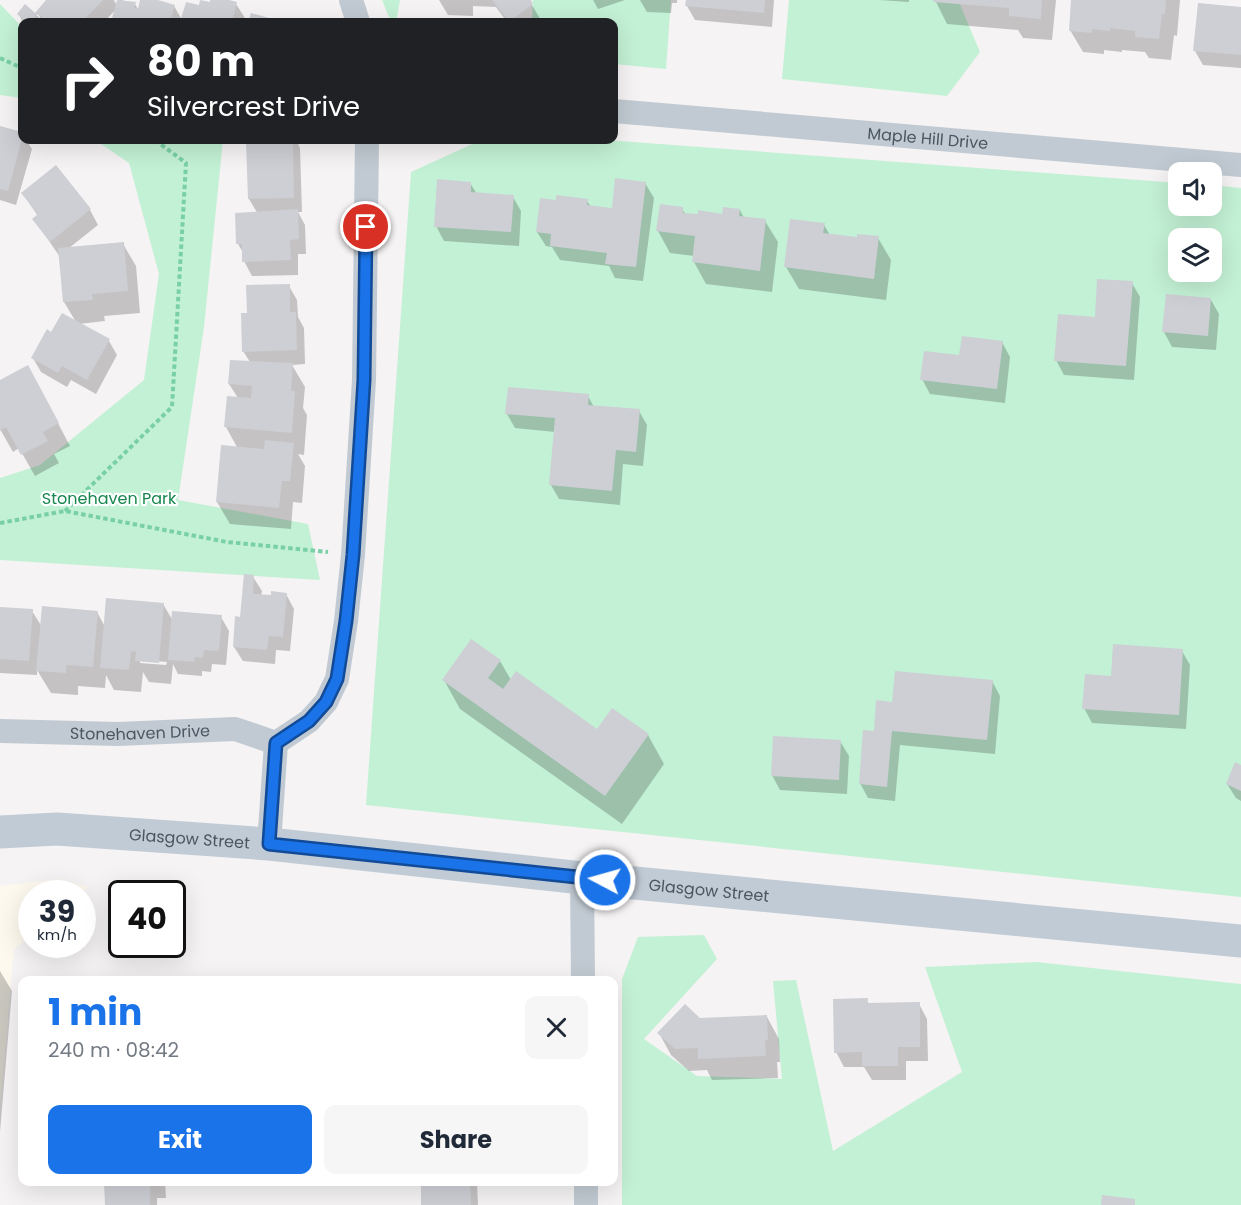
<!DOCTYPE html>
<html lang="en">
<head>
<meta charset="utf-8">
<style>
	:root { --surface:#fff; --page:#f6f6f7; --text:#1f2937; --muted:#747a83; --accent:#1a73e8 }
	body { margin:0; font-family:Poppins,sans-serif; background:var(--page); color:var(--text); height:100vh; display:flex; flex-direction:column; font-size:22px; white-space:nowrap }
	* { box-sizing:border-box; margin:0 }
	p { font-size:20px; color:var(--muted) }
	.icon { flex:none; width:33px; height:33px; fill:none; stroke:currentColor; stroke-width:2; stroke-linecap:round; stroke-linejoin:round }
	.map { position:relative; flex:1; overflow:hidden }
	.sheet { position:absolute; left:18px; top:976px; width:600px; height:210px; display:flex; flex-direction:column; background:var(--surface); border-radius:12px; box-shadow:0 6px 24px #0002 }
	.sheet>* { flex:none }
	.top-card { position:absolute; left:18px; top:18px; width:600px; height:126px; border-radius:12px; box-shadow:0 6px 24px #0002; background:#202124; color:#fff; overflow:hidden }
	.controls { position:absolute; left:1168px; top:162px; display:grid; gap:12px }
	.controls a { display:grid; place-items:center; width:54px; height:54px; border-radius:12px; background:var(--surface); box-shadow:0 6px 24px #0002; font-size:30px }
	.speed { position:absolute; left:18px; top:880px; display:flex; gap:12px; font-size:30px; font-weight:700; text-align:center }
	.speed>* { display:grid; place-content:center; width:78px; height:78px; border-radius:50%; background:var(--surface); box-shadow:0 6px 24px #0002; line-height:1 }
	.speed small { font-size:15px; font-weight:400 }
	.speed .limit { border:3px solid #111; border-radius:9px; background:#fff; color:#111 }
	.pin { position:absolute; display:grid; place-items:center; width:51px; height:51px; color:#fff; margin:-26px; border:3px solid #fff; border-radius:50%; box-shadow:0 2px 6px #0007 }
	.me { position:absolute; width:66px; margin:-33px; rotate:276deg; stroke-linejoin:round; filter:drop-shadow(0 0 4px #0008) }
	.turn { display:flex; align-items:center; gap:21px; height:126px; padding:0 30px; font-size:27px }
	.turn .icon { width:78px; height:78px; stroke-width:2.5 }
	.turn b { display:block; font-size:42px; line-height:51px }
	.round { display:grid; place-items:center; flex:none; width:63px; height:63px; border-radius:12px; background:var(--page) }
	.summary { display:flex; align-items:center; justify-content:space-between; height:102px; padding:0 30px }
	h1 { font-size:36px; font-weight:700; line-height:45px; color:var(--accent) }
	.button { display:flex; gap:12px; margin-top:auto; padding:12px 30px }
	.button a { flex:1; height:69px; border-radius:12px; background:var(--accent); color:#fff; font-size:24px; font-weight:700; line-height:69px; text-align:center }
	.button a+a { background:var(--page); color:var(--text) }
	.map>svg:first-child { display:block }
</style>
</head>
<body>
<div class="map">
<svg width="1241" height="1205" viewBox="0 0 1241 1205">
	<rect width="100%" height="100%" fill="#f5f3f3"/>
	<!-- commercial -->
	<path fill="#fdf9ef" d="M59,879l29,8 -8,7h-48l-1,41 -17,14 -14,159v-222z"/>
	<!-- green -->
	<g fill="#c3f1d5" fill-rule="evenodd">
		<path d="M382,0h18l-4,22h-5z"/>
		<path d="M533,0h138l-5,69 -52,-5v-42h-82z"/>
		<path d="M789,0h169l22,52 -33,44 -165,-17z"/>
		<path d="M0,4l22,23v71l-22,-3z"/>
		<path d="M95,140h128l-19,187 -26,173 130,24 12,56 -320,-20v-82l40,-13 104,-85 15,-106 -30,-111z"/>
		<path d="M481,140h125l573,43v23h33v-21l29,3v709l-875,-92 45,-633zM1179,238h33v34h-33z"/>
		<path d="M704,935l13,24 -73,80 53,37 85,3 -9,-98 23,-1 37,171 129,-79 -37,-105 111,-5 205,22v221h-619v-226l16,-42z"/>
	</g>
	<!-- shadow -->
	<g fill="#0003" fill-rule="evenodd">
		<path d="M48,0h66l3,6 2,-6h2l14,4 4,7 3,-11h10l22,6 8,14 18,-13 11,-3 1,-4h11l13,4 9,14 -2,4h-130l4,-14 -13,14 -82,-1 -3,-7 6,-8 16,13 -4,-7z"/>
		<path d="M439,0h90l13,22h-35l-11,-15 -23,-1v10l-25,-1z"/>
		<path d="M593,0h32l-27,9z"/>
		<path d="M640,0h37v3h-5l-1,10 -24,-1z"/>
		<path d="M687,0h87l-2,27 -77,-7 -8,-14z"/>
		<path d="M879,0h30v2z"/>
		<path d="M935,0h121l-4,40 -29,-2 -5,-8 -71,-6z"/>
		<path d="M1073,0h107l-3,36 -3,-1 -3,25 -22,-2 -4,-6 -23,-2v2l-18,-2v4l-21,-2 -13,-22z"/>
		<path d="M1241,8v60l-38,-3 -8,-14z"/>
		<path d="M0,127l22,7v6h4l6,9 -16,56 -16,-5z"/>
		<path d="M262,140h34l4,8 2,64h-4l7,13 1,29h-8v21l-46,1 -8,-15v-7l-6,-10 20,-30 -9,-15z"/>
		<path d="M56,168l34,42 8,15 -29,23 54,-4 13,22 4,47 -36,3 1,5 -26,3 30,17 8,14 -21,39 -25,-14 -4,7 -26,-15 -8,-14 19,-24 24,-12 -12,-20 -4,-45 -26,-38 4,-3 -15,-22z"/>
		<path d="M470,183l7,11 36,3 8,14 -2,35 -75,-5 -8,-15z"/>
		<path d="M645,183l9,15 -11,83 -28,-3 -6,-12 -49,-6 -8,-13 -6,-1 -9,-14 50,-31 4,6 22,3z"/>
		<path d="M682,209l4,6h37l17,-5 4,8 21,3 13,21 -6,50 -66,-8 -12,-22v-6l-24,-3 -12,-22z"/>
		<path d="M824,225l6,10 28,4 20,-1 13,22 -5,40 -87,-11 -13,-22z"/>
		<path d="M1132,283l8,14 -6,83 -70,-5 -8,-15z"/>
		<path d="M289,286l8,14 1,17 6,11 1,36 -13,1 13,22 -2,21 4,7 -3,40 -6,-1 7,12 -3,37 -9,-1 -2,27 -61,-5 -13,-22 21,-53 -12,-22 12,-29 -9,-14 21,-22 -7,-11 5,-36z"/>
		<path d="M1211,300l8,14 -3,36 -44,-3 -8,-15z"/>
		<path d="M1002,342l8,15 -5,46 -75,-9 -8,-15 39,-22z"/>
		<path d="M0,382l40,7 30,57 -16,8 5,9 -24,13 -16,-28 -6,4 -13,-23z"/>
		<path d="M588,396l6,11 45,4 8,14 -4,41 -20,-2 -3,41 -61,-6 -8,-14 4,-53 -40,-4 -8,-14z"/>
		<path d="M253,577l9,14 -1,5 25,-2 8,15 -4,42 -14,-1 -1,14 -32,-3 -9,-14z"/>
		<path d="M163,604l10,17 48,-4 8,14 -3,34 -14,-1 -1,8 -9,-1v5l-24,-2 -5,-10 -2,20 -22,-2 -6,-10 -2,20 -27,-2 -8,-15 -1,13 -27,-2v9l-27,-2 -14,-23v5l-37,-2v-65l32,3 10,16 55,-15 8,15zM140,660l27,2 -1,3 -26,-2z"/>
		<path d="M1182,651l8,14 -4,64 -94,-6 -8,-15 29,-31z"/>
		<path d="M500,661l11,19 87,51 50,4 16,29 -42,60 -162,-115 -16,-29z"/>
		<path d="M992,681l8,15 -5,58 -95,-9 -5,56 -27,-3 -8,-15 15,-51 19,-28z"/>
		<path d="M840,741l9,15 -2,38 -67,-4 -8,-15z"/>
		<path d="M1241,766v35l-5,-3 -9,-14z"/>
		<path d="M0,971l12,20 -12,141z"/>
		<path d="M867,1000l2,5 50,-1 8,15 1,42h-22v19h-34l-8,-13h-20l-8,-15z"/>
		<path d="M767,1017l12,22 1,23h-3l1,16 -66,2 -5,-10 -18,1 -18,-16 -12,-22 40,-13z"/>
		<path d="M112,1182h53l1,16h-9v7h-51z"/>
		<path d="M422,1182h55l1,23h-55z"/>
	</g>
	<!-- building -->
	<g fill="#cdcfd5">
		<path d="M46,0h57l-21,22h-34l-10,-8 -7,8h-5l-9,-8 8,-10 10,9z"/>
		<path d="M117,0l19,2 -2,6 4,1 2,-9h18l17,5 -5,17h-59z"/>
		<path d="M200,0l10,2v-2h19l8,2 -5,20h-52l6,-20 13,3z"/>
		<path d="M492,0h39l2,4 -24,18z"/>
		<path d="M686,0h79l-1,13 -79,-7z"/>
		<path d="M933,0h109l-1,19 -32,-3v-8l-76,-6z"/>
		<path d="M1071,0h95l-1,14h-3l-3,25 -24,-2v-6l-25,-3v3l-18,-2v4l-23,-2z"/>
		<path d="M1198,3l43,4v48l-48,-4z"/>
		<path d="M251,13l32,9h-35z"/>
		<path d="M0,126l22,6v7l-14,52 -8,-2z"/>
		<path d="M261,140h32l1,58 -46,1 -2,-58z"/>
		<path d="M56,165l35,44 -41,33 -18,-23 6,-5 -17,-21z"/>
		<path d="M615,178l31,4 -10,85 -31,-3 2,-11 -57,-7 1,-12 -15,-2 4,-34 16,2v-5l32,4 -1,6 25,3z"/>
		<path d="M437,179l34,3v10l43,3 -3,37 -77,-5z"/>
		<path d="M660,204l23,3v6l15,1v-4l24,4 1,-7 17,2 -1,7 27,3 -6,52 -68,-9 3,-26 -39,-5z"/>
		<path d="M298,209l1,30 -9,1 1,20 -49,2v-18h-6l-1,-31z"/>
		<path d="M790,219l35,4 -2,10 34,4v-3l22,2 -5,43 -90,-12z"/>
		<path d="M124,242l4,49 -36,3 1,6 -30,2 -5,-54z"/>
		<path d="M1097,279l36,2 -7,85 -72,-5 4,-47 37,3z"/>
		<path d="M290,284v28h6l1,38 -55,2 -1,-39h6l-1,-28z"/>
		<path d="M1166,294l45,4 -3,38 -46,-4z"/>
		<path d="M62,313l48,26 -23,41 -25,-14 -4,7 -27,-15 16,-29 4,3z"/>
		<path d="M962,336l41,5 -6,48 -77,-9 4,-29 35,4z"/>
		<path d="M230,360l63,3 -2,28h4l-3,42 -68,-6 3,-31 24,2 1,-12 -24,-2z"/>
		<path d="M28,365l31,58 -16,9 5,9 -27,14 -15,-28 -6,4v-51z"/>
		<path d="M508,387l81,7 -1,11 52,4 -4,43 -20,-2 -4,41 -63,-6 6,-67 -50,-4z"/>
		<path d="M265,440l29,3 -4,38h-8l-3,27 -63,-6 5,-57 43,4z"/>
		<path d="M244,574l10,1 -1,19 18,1v-4l16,2 -4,44 -14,-1 -2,14 -34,-3 2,-31 5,1z"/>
		<path d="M106,598l58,5 -5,60 -24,-2 1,-9 -5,-1 -2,19 -29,-2z"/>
		<path d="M42,606l56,5 -5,56 -27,-2v8l-30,-2z"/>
		<path d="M0,607l33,2 -4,52 -29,-2z"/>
		<path d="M172,611l50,4 -3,36 -15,-1 -1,8 -8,-1 -1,5 -26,-2z"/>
		<path d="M471,639l30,21 -13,18 15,11 13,-18 81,58 15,-21 37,26 -44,62 -163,-116z"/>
		<path d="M1113,644l70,5 -4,66 -97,-6 3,-35 26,2z"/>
		<path d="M895,671l98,9 -6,60 -95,-9 -5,56 -28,-3 4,-54 11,1 2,-31 16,2z"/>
		<path d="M773,736l68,4 -2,40 -68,-4z"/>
		<path d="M1235,762l6,3v26l-15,-7z"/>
		<path d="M868,998l-1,5 53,-1v45h-22v19h-36v-14l-28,1 -1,-54z"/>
		<path d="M685,1004l15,14 67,-3 1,25h-3l1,16 -68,3v-11l-23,1 -18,-16z"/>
		<path d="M104,1182h46v23h-45z"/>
		<path d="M421,1182h49l1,23h-50z"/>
		<path d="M1102,1195l33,4v6h-34z"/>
	</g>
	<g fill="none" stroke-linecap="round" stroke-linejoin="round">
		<!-- path -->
		<g stroke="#7ad0a6" stroke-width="4" stroke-dasharray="4.5 3" stroke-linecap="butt">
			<path d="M0,58l22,10"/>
			<path d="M65,511l107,-104 14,-244 -31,-23"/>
			<path d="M0,523l65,-12 162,31 101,10"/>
		</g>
		<!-- street -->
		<g stroke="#c1cad2" stroke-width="24">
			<path d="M351,0l7,22"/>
			<path id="s1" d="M614,111l627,54"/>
			<path id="s2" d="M0,731l118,3 117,-5 41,14"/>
			<path d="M276,743l33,-22 17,-19 11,-23 9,-58 7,-66 11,-175 3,-240"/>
			<path d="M269,844l7,-101"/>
			<path d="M582,878l1,103"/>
			<path d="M586,1182v23"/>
		</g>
		<!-- secondary -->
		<path stroke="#c1cbd6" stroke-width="33" id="s3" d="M0,832l57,-3 212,15 313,34 659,63"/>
	</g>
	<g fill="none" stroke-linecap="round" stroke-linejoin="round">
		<defs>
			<path id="route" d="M366,227l-2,153 -11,175 -7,66 -9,58 -11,23 -17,19 -33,22 -7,101 336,36"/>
		</defs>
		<!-- route casing -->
		<use href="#route" stroke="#114b97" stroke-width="15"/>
		<!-- route -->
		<use href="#route" stroke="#1a73e8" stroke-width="10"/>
	</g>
	<g text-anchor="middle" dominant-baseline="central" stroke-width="4.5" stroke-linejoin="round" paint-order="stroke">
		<!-- street labels -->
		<g font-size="16" fill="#4a5661" stroke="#fff">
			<text stroke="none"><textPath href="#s1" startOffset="315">Maple Hill Drive</textPath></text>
			<text stroke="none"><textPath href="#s2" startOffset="140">Stonehaven Drive</textPath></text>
			<text stroke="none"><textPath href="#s3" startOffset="190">Glasgow Street</textPath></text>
			<text stroke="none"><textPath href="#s3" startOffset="712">Glasgow Street</textPath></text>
		</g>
		<!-- park labels -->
		<g font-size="16" fill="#17864f" stroke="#fff">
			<text x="109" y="498">Stonehaven Park</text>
		</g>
	</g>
</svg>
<div class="controls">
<a><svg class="icon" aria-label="sound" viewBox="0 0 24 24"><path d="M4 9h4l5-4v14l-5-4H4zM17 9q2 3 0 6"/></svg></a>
<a><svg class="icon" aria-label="layers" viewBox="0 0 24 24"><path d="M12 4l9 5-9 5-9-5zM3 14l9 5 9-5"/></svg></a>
</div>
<div class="speed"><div>39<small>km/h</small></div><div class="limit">40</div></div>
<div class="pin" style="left:366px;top:227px;background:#d93025"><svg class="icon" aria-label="arrive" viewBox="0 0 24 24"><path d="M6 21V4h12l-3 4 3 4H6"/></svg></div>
<svg class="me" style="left:605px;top:880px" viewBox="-20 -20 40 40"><circle r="17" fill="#1a73e8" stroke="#fff" stroke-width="3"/><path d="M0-11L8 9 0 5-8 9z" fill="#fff"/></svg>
<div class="top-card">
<div class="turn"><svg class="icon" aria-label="right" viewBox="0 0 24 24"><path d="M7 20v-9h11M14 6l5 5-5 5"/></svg><div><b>80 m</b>Silvercrest Drive</div></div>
</div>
<section class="sheet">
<div class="summary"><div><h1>1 min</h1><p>240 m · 08:42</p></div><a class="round"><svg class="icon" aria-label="close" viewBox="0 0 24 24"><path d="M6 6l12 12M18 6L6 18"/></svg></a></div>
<div class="button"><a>Exit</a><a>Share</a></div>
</section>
</div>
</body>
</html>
